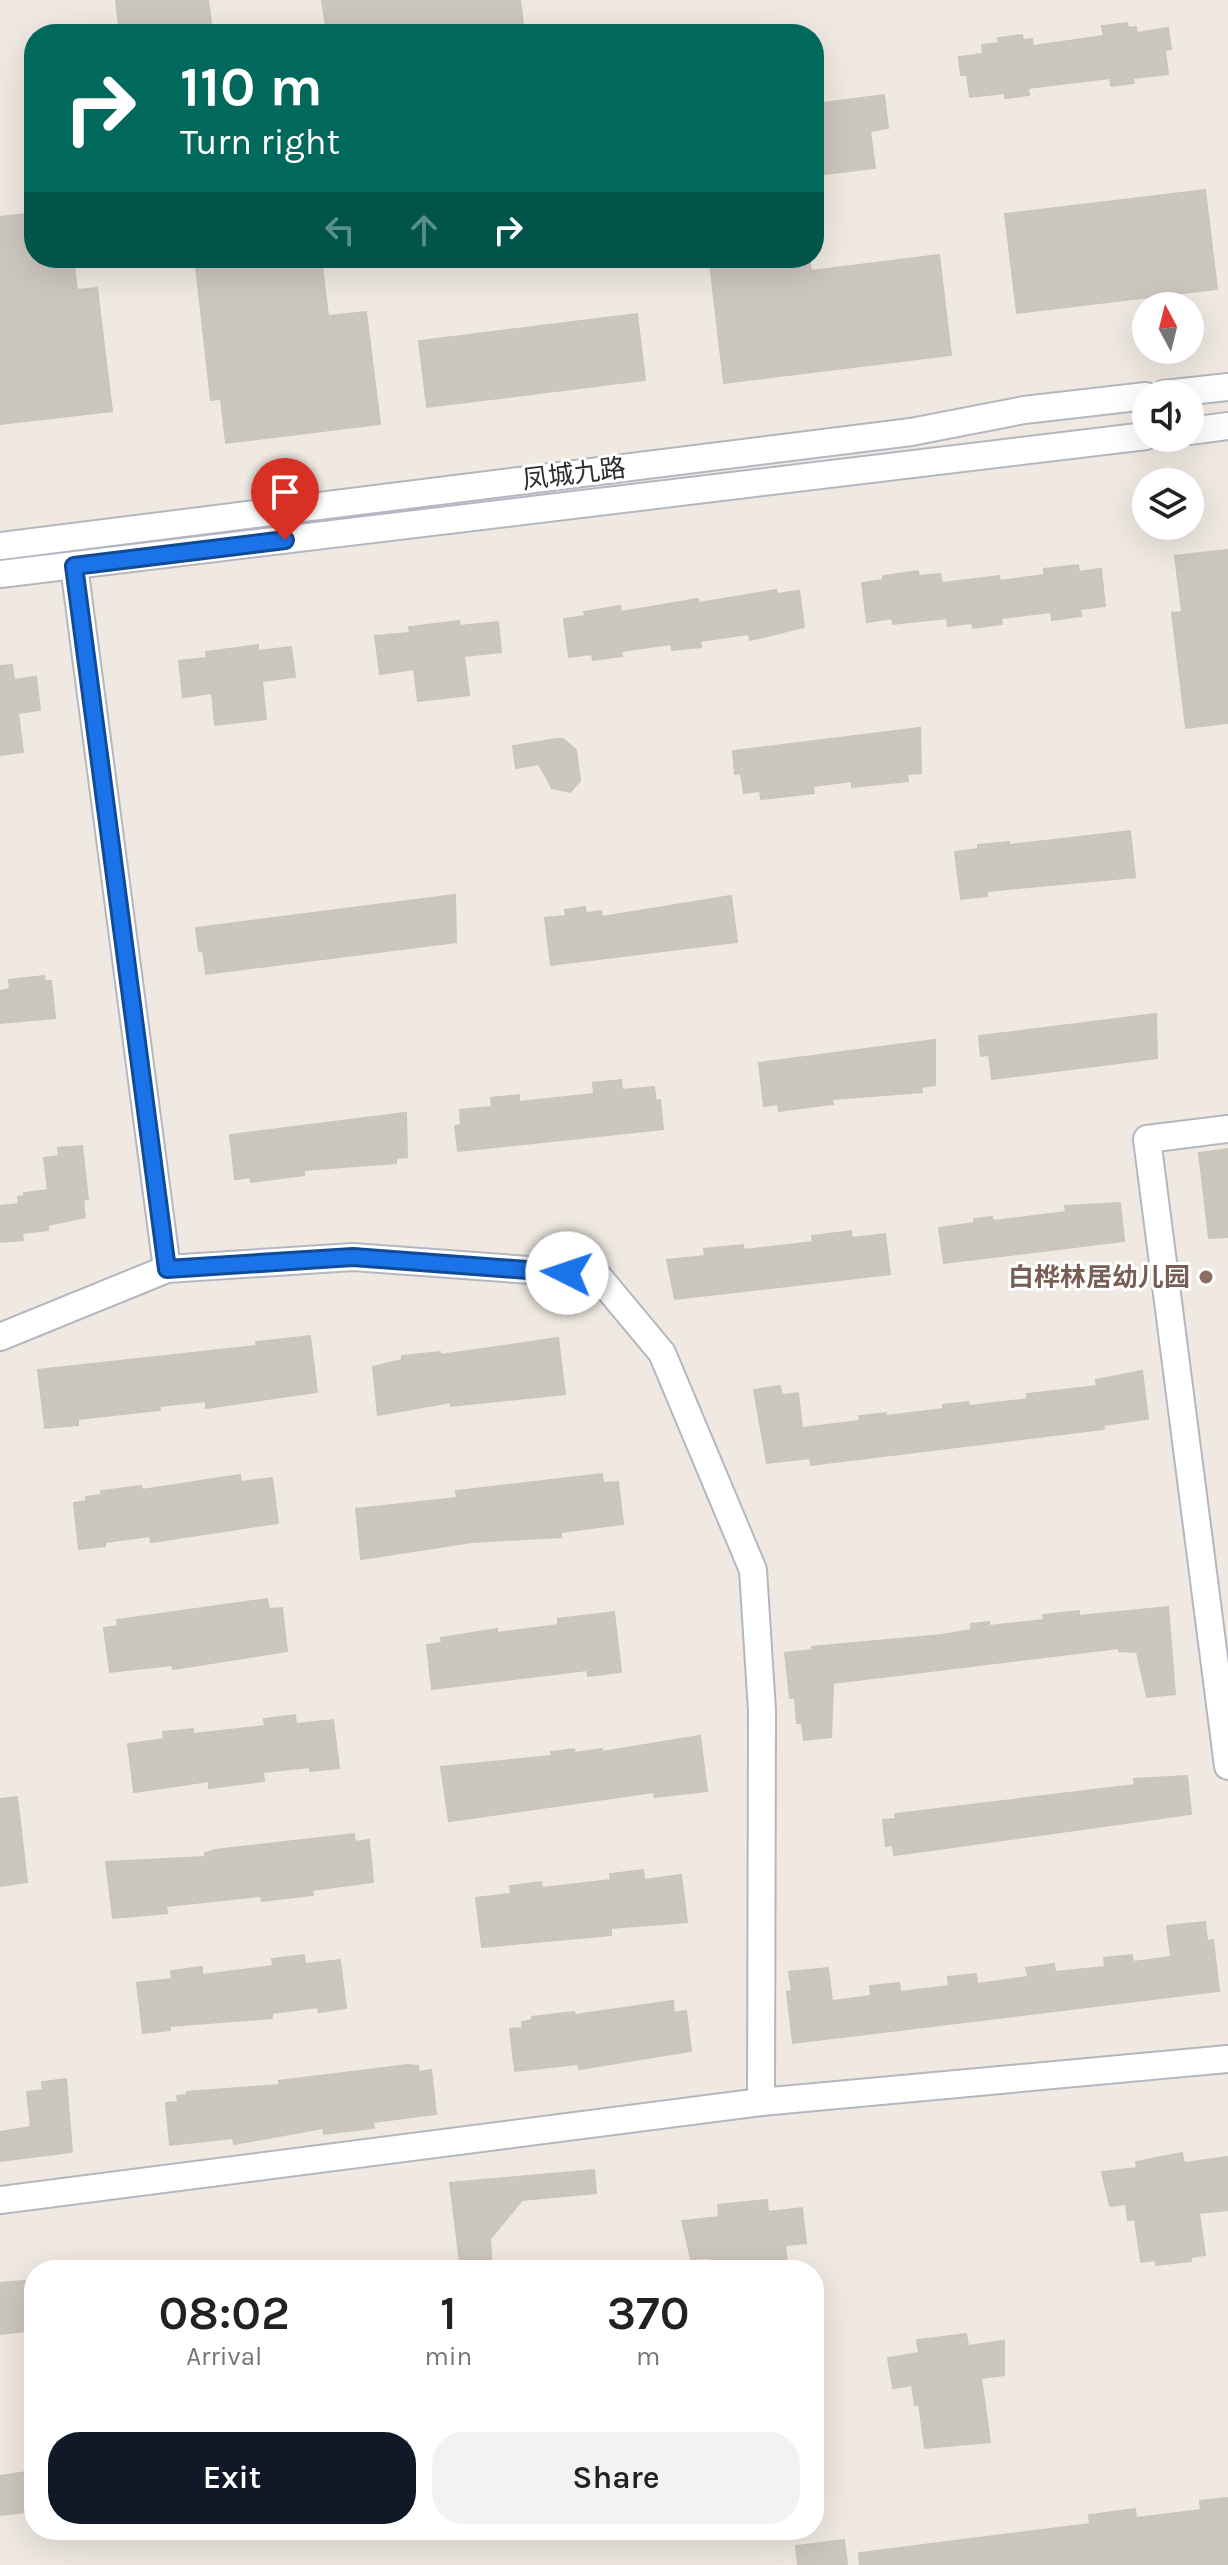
<!DOCTYPE html>
<html lang="en">
<head>
<meta charset="utf-8">
<style>
	:root { --surface:#fff; --page:#f2f2f2; --text:#222; --muted:#767676; --accent:#111827 }
	body { margin:0; font-family:Karla,"Noto Sans SC",sans-serif; background:var(--page); color:var(--text); height:100vh; display:flex; flex-direction:column; font-size:30px; white-space:nowrap }
	* { box-sizing:border-box; margin:0 }
	p { font-size:26px; color:var(--muted) }
	.icon { flex:none; width:44px; height:44px; fill:none; stroke:currentColor; stroke-width:2; stroke-linecap:round; stroke-linejoin:round }
	.map { position:relative; flex:1; overflow:hidden }
	.sheet { position:absolute; left:24px; top:2260px; width:800px; height:280px; display:flex; flex-direction:column; background:var(--surface); border-radius:32px; box-shadow:0 8px 32px #0002 }
	.sheet>* { flex:none }
	.guide { position:absolute; left:24px; top:24px; width:800px; height:244px; border-radius:32px; box-shadow:0 8px 32px #0002; background:#00695c; color:#fff; overflow:hidden }
	.needle { width:52px; rotate:353deg }
	.tools { position:absolute; left:1132px; top:292px; display:grid; gap:16px }
	.tools a { display:grid; place-items:center; width:72px; height:72px; border-radius:50%; background:var(--surface); box-shadow:0 8px 32px #0002; font-size:40px }
	.pin { position:absolute; display:grid; place-items:center; width:68px; height:68px; color:#fff; margin:-82px -34px; border-radius:50% 50% 50% 0; rotate:-45deg; box-shadow:0 0 8px #0007 }
	.pin .icon { rotate:45deg }
	.me { position:absolute; width:88px; margin:-44px; rotate:274deg; stroke-linejoin:round; filter:drop-shadow(0 0 6px #0008) }
	.turn { display:flex; align-items:center; gap:28px; height:168px; padding:0 24px; font-size:36px }
	.turn .icon { width:104px; height:104px; stroke-width:2.5 }
	.turn b { display:block; font-size:56px; line-height:68px }
	.lanes { display:flex; align-items:center; height:76px; padding:0 24px; background:#0003; justify-content:center; gap:40px; direction:ltr }
	.lanes .off { opacity:.35 }
	.eta { display:flex; justify-content:space-evenly; align-items:center; height:136px; text-align:center }
	.eta b { font-size:48px; font-weight:600; line-height:56px }
	.cta { display:flex; gap:16px; margin-top:auto; padding:16px 24px }
	.cta a { flex:1; height:92px; border-radius:32px; background:var(--accent); color:#fff; font-size:32px; font-weight:600; line-height:92px; text-align:center }
	.cta a+a { background:var(--page); color:var(--text) }
	.map>svg:first-child { display:block }
</style>
</head>
<body>
<div class="map">
<svg width="1228" height="2565" viewBox="0 0 1228 2565">
	<rect width="100%" height="100%" fill="#efe9e1"/>
	<!-- building -->
	<g fill="#cbc7bf" stroke="#cbc5ba" stroke-width="2">
		<path d="M116,0h92l4,31 -92,3z"/>
		<path d="M322,0h198l3,24 -15,2v6l-15,2 -63,-3 -103,3z"/>
		<path d="M1127,23l1,5 8,-1 1,6 31,-5 3,21 -6,1 3,24 -35,4 1,5 -23,3 -1,-8 -82,10 1,7 -24,3v-5l-35,4 -3,-22h-6l-2,-18 24,-3 -1,-9 17,-2 -1,-5 24,-3 1,5 9,-1 1,7 71,-10 -2,-10z"/>
		<path d="M884,95l4,33 -18,3 5,37 -57,7 -4,-71z"/>
		<path d="M1205,190l12,99 -200,24 -12,-99z"/>
		<path d="M34,213v45h39l4,32 20,-2 15,123 -112,13v-207z"/>
		<path d="M939,255l12,100 -227,28 -14,-120 46,-5h53l2,13z"/>
		<path d="M195,258h126l7,58 38,-4 14,112 -154,19 -5,-44 -10,1z"/>
		<path d="M637,314l8,66 -218,27 -8,-66z"/>
		<path d="M1228,550v173l-42,5 -14,-115 10,-1 -7,-56z"/>
		<path d="M1078,565l1,7 22,-3 4,37 -25,3 1,7 -29,4 -1,-8 -50,6 1,6 -29,4 -1,-5 -24,3 -1,-8 -54,6 -1,-6 -25,4 -5,-39 21,-3v-4l35,-5 1,5 21,-2 2,9 57,-7 1,5 44,-6v-6z"/>
		<path d="M776,590l1,4 22,-3 5,36 -54,13 -1,-6 -49,7 1,6 -29,3 -1,-6 -50,7 1,5 -29,4 -1,-6 -23,3 -5,-38 21,-3 -1,-4 36,-6 1,6 77,-13 1,4z"/>
		<path d="M459,621l1,5 38,-4 3,30 -37,4 5,39 -51,6 -4,-32 -34,5 -5,-38 35,-3 -1,-6z"/>
		<path d="M258,645v6l33,-4 4,30 -33,4 4,38 -51,6 -3,-32 -29,4 -4,-36 28,-3 -1,-6z"/>
		<path d="M12,665l2,15 22,-3 4,33 -22,3 5,39 -23,3v-89z"/>
		<path d="M920,728l1,45 -14,1 1,7 -56,6v-6l-39,5 1,7 -53,6 -1,-8 -16,2 -3,-20 -6,1 -2,-23z"/>
		<path d="M557,739h6l13,11 4,31 -10,11 -18,-4 -13,-24 -23,4 -3,-22z"/>
		<path d="M1130,831l5,46 -148,14v5l-26,3 -6,-47 23,-3v-4l31,-3v3z"/>
		<path d="M455,895l1,47 -250,32 -3,-23h-4l-3,-23z"/>
		<path d="M731,896l6,46 -186,23 -6,-47 21,-2 -1,-6 20,-3 1,6 15,-2 1,6z"/>
		<path d="M44,976l1,5h6l4,37 -55,5v-32l10,-2 -1,-9z"/>
		<path d="M1156,1014l1,44 -165,21 -3,-24 -8,1 -2,-20z"/>
		<path d="M935,1040v45l-14,2 1,5 -90,7 1,5 -54,7 -1,-7 -14,2 -5,-43z"/>
		<path d="M621,1080l1,10 32,-3 2,14 4,-1 3,29 -205,22 -3,-25 6,-1 -1,-15 32,-3 -1,-9 28,-3v7l75,-8 -1,-11z"/>
		<path d="M406,1113l1,44 -11,1v5l-92,7v5l-53,7 -1,-5 -15,2 -5,-44z"/>
		<path d="M82,1146l6,53 -5,1 2,17 -37,8v5l-26,3 1,7 -23,2v-36l19,-2 -1,-7 7,-1 -1,-3 24,-3 -4,-32 15,-2 -1,-8z"/>
		<path d="M1228,1149v88l-19,1 -10,-85z"/>
		<path d="M1120,1203l4,38 -180,22 -5,-35 35,-5v-4l18,-2 1,4 73,-9 -1,-6z"/>
		<path d="M851,1231l1,7 33,-4 5,40 -215,25 -8,-39 38,-4 -1,-7 39,-4 1,5 69,-8 -1,-6z"/>
		<path d="M310,1336l7,56 -111,16v-7l-47,5 1,4 -82,9v6l-33,3 -7,-58 219,-24 -1,-4z"/>
		<path d="M558,1338l7,56 -114,12v-4l-73,13 -5,-48 29,-7v-4l38,-4v3z"/>
		<path d="M1142,1371l6,48 -45,6 1,4 -293,36 -1,-7 -43,5 -13,-73 26,-4 2,9 16,-2 4,35 58,-7 -1,-5 27,-3v3l57,-7v-4l25,-3 1,4 59,-7 -1,-5 70,-8 -1,-6z"/>
		<path d="M602,1474l1,9 15,-1 5,42 -62,8v5l-89,5 -111,17 -5,-50 101,-11 -1,-7z"/>
		<path d="M240,1475l1,7 31,-4 6,45 -127,19 -1,-6 -45,6v4l-26,3 -5,-46 12,-2v-4l16,-2 -1,-4 40,-5 1,4z"/>
		<path d="M267,1599l2,10 13,-1 5,43 -114,18 -1,-4 -62,7 -6,-44 14,-2 -1,-6z"/>
		<path d="M1168,1607l7,87 -28,3 -10,-45 -18,-1v-3l-286,35 -2,54 -27,3 -2,-17h-5l-2,-25h-5l-5,-45 28,-3 -1,-3 130,-12 29,-5v-6l18,-2v4l55,-6 -1,-5 36,-4v5z"/>
		<path d="M614,1612l7,60 -33,4 -1,-6 -155,19 -5,-44 15,-2 -1,-5 56,-9v4l61,-8v-6z"/>
		<path d="M295,1715l1,9 37,-4 6,48 -29,3v-4l-47,5 1,9 -55,7v-7l-75,11 -6,-48 36,-5 -1,-7 30,-3v5l72,-8 -1,-7z"/>
		<path d="M700,1736l7,55 -52,6 -1,-5 -205,29 -8,-54 111,-11 -1,-4 23,-3 1,4 27,-4v3z"/>
		<path d="M1187,1776l4,38 -297,41 -1,-10 -7,1 -3,-26 13,-1 -1,-5 240,-29 -1,-6z"/>
		<path d="M17,1797l10,85 -27,4v-87z"/>
		<path d="M354,1834l1,8 14,-2 4,42 -61,8 1,5 -51,6 -1,-5 -95,10 1,7 -54,5 -7,-56 99,-5v-4l10,-3z"/>
		<path d="M643,1870l1,10 37,-5 6,47 -76,6v7l-129,12 -6,-49 35,-4 -1,-8 31,-4 1,6 69,-8 -1,-6z"/>
		<path d="M1205,1922l2,19 6,-1 6,51 -426,52 -6,-51 5,-1 -3,-19 39,-4 4,33 39,-5 -1,-10 29,-3 1,9 49,-6 -1,-9 28,-3 1,10 51,-7 -2,-9 28,-4 1,8 50,-5 -1,-9 28,-3 1,7 38,-5 -4,-31z"/>
		<path d="M304,1955l1,9 35,-4 6,48 -27,4 -1,-5 -46,6v5l-102,8v4l-27,3 -6,-50 35,-4 -1,-8 31,-4v8l71,-9 -1,-7z"/>
		<path d="M673,2001l1,12 12,-2 5,40 -112,18 -1,-5 -63,7 -5,-42 13,-1 -1,-6 10,-2v-3l42,-5 1,3z"/>
		<path d="M408,2065l10,1 1,6 12,-2 5,44 -63,8 1,6 -50,6 -1,-6 -89,16 -1,-6 -63,7 -4,-42 12,-1 -1,-6 10,-1v-3l92,-7v-4z"/>
		<path d="M66,2079l6,73 -72,9v-29l31,-5 -4,-35 16,-2 -1,-8z"/>
		<path d="M1182,2153l2,10 44,-6v53l-29,3 6,42 -14,2v4l-35,4v-5l-15,2 -6,-43 -7,1 -2,-16 -16,2 -8,-34 35,-4 -1,-6z"/>
		<path d="M594,2170l2,23 -74,7 -32,39 2,31h-31l-11,-87z"/>
		<path d="M767,2200l1,12 34,-4 4,35 -21,2 2,18 -5,1 1,6h-73l-1,-12 -18,1 -9,-38 37,-4 -1,-12z"/>
		<path d="M34,2280v50l-34,4v-51z"/>
		<path d="M966,2334l2,12 36,-5v34l-23,3 9,64 -65,6 -6,-44 -4,1 -3,-20 -19,3 -5,-30 31,-5 -2,-13z"/>
		<path d="M34,2471v40l-34,4v-39z"/>
		<path d="M1228,2498v67h-368l-1,-12 231,-29 -1,-9 46,-6 1,9 65,-8 -1,-9z"/>
		<path d="M844,2540l3,25h-49l-2,-19z"/>
	</g>
	<g fill="none" stroke-linecap="round" stroke-linejoin="round">
		<defs>
			<g id="minor">
				<path d="M1164,394l64,-7"/>
				<path d="M1190,431l38,-5"/>
				<path d="M0,546l911,-114 113,-22 122,-14"/>
				<path d="M74,566l93,703"/>
				<path d="M0,574l1146,-138"/>
				<path d="M1228,1129l-81,10 81,627"/>
				<path d="M0,1337l167,-68 186,-12 244,18 65,78 91,217 9,141 -1,391"/>
				<path d="M0,2200l761,-98 467,-43"/>
			</g>
		</defs>
		<!-- minor casing -->
		<use href="#minor" stroke="#b4b7c1" stroke-width="30"/>
		<!-- minor -->
		<use href="#minor" stroke="#fff" stroke-width="26"/>
	</g>
	<g fill="none" stroke-linecap="round" stroke-linejoin="round">
		<defs>
			<path id="route" d="M285,540l-211,26 93,703 186,-12 214,16"/>
		</defs>
		<!-- route casing -->
		<use href="#route" stroke="#114b97" stroke-width="20"/>
		<!-- route -->
		<use href="#route" stroke="#1a73e8" stroke-width="14"/>
	</g>
	<!-- markers -->
	<circle fill="#8d6e63" stroke="#fff" stroke-width="3" cx="1206" cy="1277" r="8"/>
	<g text-anchor="middle" dominant-baseline="central" stroke-width="6" stroke-linejoin="round" paint-order="stroke">
		<!-- street labels -->
		<g font-size="26" fill="#2e2e2e" stroke="#fff">
			<text transform="translate(574 474) rotate(-7)">凤城九路</text>
		</g>
		<!-- education labels -->
		<g font-size="26" font-weight="bold" fill="#785e54" stroke="#fff" text-anchor="end">
			<text x="1190" y="1277">白桦林居幼儿园</text>
		</g>
	</g>
</svg>
<div class="tools">
<a><svg class="needle" viewBox="-14 -14 28 28"><path d="M0-13l5 13h-10z" fill="#e53935"/><path d="M0 13l5-13h-10z" fill="#767676"/></svg></a>
<a><svg class="icon" aria-label="sound" viewBox="0 0 24 24"><path d="M4 9h4l5-4v14l-5-4H4zM17 9q2 3 0 6"/></svg></a>
<a><svg class="icon" aria-label="layers" viewBox="0 0 24 24"><path d="M12 4l9 5-9 5-9-5zM3 14l9 5 9-5"/></svg></a>
</div>
<div class="pin" style="left:285px;top:540px;background:#d93025"><svg class="icon" aria-label="arrive" viewBox="0 0 24 24"><path d="M6 21V4h12l-3 4 3 4H6"/></svg></div>
<svg class="me" style="left:567px;top:1273px" viewBox="-20 -20 40 40"><circle r="19" fill="#fff"/><path d="M0-13L10 11 0 6-10 11z" fill="#1a73e8"/></svg>
<div class="guide">
<div class="turn"><svg class="icon" aria-label="right" viewBox="0 0 24 24"><path d="M7 20v-9h11M14 6l5 5-5 5"/></svg><div><b>110 m</b>Turn right</div></div>
<div class="lanes"><svg class="icon off" aria-label="left" viewBox="0 0 24 24"><path d="M17 20v-9H6M10 6l-5 5 5 5"/></svg><svg class="icon off" aria-label="ahead" viewBox="0 0 24 24"><path d="M12 20V5M6 11l6-6 6 6"/></svg><svg class="icon" aria-label="right" viewBox="0 0 24 24"><path d="M7 20v-9h11M14 6l5 5-5 5"/></svg></div>
</div>
<section class="sheet">
<div class="eta">
<div><b>08:02</b><p>Arrival</p></div>
<div><b>1</b><p>min</p></div>
<div><b>370</b><p>m</p></div>
</div>
<div class="cta"><a>Exit</a><a>Share</a></div>
</section>
</div>
</body>
</html>
